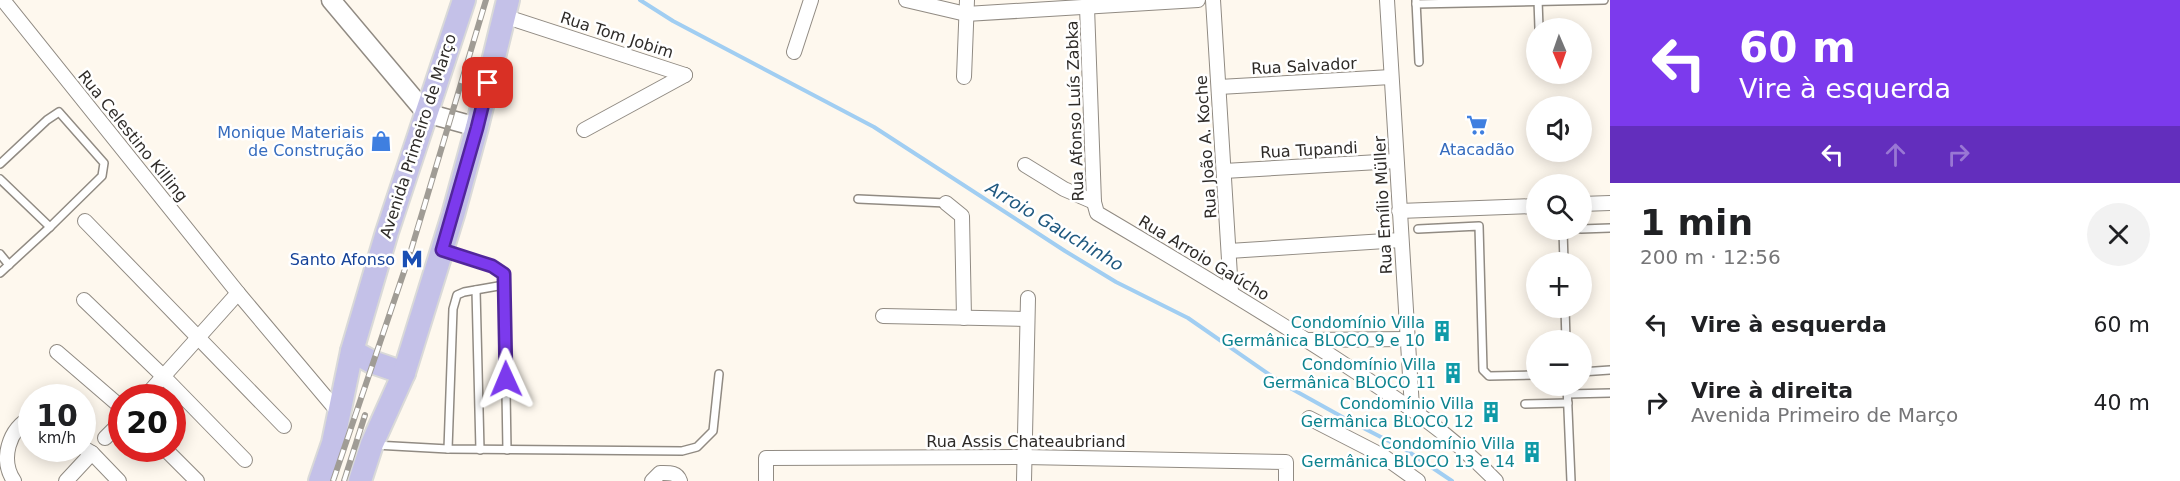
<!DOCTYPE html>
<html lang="pt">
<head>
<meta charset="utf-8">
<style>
	:root { --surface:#fff; --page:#f2f2f2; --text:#202124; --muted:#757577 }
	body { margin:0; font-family:"DejaVu Sans",sans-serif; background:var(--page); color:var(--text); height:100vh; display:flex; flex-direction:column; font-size:22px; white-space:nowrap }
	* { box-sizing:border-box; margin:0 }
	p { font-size:20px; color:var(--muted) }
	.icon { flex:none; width:33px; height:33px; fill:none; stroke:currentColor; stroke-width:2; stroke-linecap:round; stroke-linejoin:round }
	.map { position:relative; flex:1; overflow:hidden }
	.sheet { display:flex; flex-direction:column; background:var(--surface); width:570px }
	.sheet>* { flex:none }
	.hud { background:#7c3aed; color:#fff; overflow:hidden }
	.needle { width:39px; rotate:178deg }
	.buttons { position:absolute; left:1526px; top:18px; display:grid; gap:12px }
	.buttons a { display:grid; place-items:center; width:66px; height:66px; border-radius:50%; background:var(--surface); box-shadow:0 3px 15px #0003; font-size:30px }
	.speed { position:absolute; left:18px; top:384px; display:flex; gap:12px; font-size:30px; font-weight:700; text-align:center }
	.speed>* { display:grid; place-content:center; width:78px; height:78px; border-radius:50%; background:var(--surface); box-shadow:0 3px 15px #0003; line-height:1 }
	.speed small { font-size:15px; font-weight:400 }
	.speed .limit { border:9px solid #d22; background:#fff; color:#111 }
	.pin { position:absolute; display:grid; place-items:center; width:51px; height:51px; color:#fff; margin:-26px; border-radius:12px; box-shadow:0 3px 9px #0006 }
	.me { position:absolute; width:66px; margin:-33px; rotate:359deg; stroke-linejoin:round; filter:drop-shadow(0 0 4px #0008) }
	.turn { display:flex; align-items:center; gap:21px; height:126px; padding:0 30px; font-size:27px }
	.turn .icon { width:78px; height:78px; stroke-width:2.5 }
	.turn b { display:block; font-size:42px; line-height:51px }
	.lanes { display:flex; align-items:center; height:57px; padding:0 30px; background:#0003; justify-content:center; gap:30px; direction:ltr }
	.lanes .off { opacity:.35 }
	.round { display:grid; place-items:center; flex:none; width:63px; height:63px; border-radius:32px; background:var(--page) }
	.summary { display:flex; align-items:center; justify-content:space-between; height:102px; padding:0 30px }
	h1 { font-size:36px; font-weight:600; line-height:45px }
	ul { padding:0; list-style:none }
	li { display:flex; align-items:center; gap:18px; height:78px; padding:0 30px }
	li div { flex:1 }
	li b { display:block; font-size:22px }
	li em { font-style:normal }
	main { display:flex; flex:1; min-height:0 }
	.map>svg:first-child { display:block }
</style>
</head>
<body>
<main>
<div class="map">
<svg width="1610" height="481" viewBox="0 0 1610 481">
	<rect width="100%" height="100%" fill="#fef8ee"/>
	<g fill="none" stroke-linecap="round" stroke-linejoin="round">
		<!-- stream -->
		<path stroke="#a1cef2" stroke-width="4" d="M640,0l33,21 201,106 191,124 51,31 72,36 95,66 63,35 60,31 46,31"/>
		<defs>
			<g id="service">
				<path d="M1538,0l1,28"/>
				<path d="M1416,1l3,61"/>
				<path d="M1416,4l188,-4"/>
				<path d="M0,164l47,-44 12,-8 45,51 -2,13 -52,51 -50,46"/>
				<path d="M0,179l50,48"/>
				<path d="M858,199l88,4"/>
				<path d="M1418,229l61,-3 4,144 6,6 47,-1"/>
				<path d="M1581,229l29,-1"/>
				<path d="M1563,230l1,32"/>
				<path d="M444,250l48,16 12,8 3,176"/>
				<path d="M0,254l9,11"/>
				<path d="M476,290l4,160"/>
				<path d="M1565,308l1,32"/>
				<path d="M1581,372l29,-2"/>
				<path d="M1567,386l4,95"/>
				<path d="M1568,394l42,-1"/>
				<path d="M1525,404l43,-1"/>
				<path d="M375,445l73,4 234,2 15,-4 16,-16 6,-57"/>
				<path d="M448,449l5,-140 4,-14 7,-3 40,-7"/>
			</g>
			<g id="minor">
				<path d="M3,0l235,293"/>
				<path d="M906,0l60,14 232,-14"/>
				<path d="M1213,0l18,292"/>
				<path d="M1387,0l25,408"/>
				<path d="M1087,7l7,195 3,11c78,46 156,93 233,142 58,38 118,75 166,126"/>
				<path d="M504,16l181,59"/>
				<path d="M794,52l17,-52"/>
				<path d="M964,77l3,-77"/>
				<path d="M1219,87l172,-10"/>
				<path d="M584,130l101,-55"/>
				<path d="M1025,165l39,24 30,13"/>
				<path d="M1224,171l172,-10"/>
				<path d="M946,203l16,13 2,102"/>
				<path d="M1581,204l29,-1"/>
				<path d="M1399,211l137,-5"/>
				<path d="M85,221l199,205"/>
				<path d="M1229,251l172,-11"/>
				<path d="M84,300l80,77 81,83"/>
				<path d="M883,316l144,3"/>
				<path d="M1306,340l101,-1"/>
				<path d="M57,352l65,56"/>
				<path d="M144,398l94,-105 101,120"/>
				<path d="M1309,418l74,38 35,25"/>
				<path d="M105,438l17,-17"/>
				<path d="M82,447l10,6 27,28"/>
				<path d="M164,448l33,33"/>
				<path d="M14,481c-14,-21 -6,-52 18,-64"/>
				<path d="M66,481l26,-28"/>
				<path d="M652,481l8,-8c9,0 17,-1 20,8"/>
				<path d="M766,481v-23l258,-1 262,5v19"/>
				<path d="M1024,481l4,-183"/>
			</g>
			<path id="tertiary" d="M331,0l95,113 51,14"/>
			<g id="primary">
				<path d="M352,351l20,11 32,11"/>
				<path d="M320,481l13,-38 19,-92 35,-119 77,-232"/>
				<path d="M360,481l12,-37 32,-71 49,-158 24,-88 31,-127"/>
			</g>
		</defs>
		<!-- service casing -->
		<use href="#service" stroke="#918b83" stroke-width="10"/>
		<!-- minor casing -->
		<use href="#minor" stroke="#918b83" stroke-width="16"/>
		<!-- tertiary casing -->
		<use href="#tertiary" stroke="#918b83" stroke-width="21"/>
		<!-- primary casing -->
		<use href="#primary" stroke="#d9d9d8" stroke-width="26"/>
		<!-- service -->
		<use href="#service" stroke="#fff" stroke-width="7"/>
		<!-- minor -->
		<use href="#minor" stroke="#fff" stroke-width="14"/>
		<!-- tertiary -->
		<use href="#tertiary" stroke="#fff" stroke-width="18"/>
		<!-- primary -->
		<use href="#primary" stroke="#c4c1e8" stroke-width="22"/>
		<defs>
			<g id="rail">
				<path d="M333,481l76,-224 77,-257"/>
				<path d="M344,481l21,-66"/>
			</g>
		</defs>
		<!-- rail casing -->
		<use href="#rail" stroke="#a09c95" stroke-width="6"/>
		<!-- rail -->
		<use href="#rail" stroke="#fff" stroke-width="4" stroke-dasharray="11" stroke-linecap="butt"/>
	</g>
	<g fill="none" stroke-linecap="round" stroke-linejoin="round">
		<defs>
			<path id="route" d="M488,83l-11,45 -35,122 50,16 12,8 2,105"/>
		</defs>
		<!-- route casing -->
		<use href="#route" stroke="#51269a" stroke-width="15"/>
		<!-- route -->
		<use href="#route" stroke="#7c3aed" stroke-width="10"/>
	</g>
	<!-- icons -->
	<defs>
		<symbol id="supermarket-bare" viewBox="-9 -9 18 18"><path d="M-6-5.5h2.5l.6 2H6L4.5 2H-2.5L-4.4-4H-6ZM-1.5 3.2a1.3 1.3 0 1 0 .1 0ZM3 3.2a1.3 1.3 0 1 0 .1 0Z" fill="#3f7fe0" stroke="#fff" stroke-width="2.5" paint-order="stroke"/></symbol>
		<symbol id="shop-bare" viewBox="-9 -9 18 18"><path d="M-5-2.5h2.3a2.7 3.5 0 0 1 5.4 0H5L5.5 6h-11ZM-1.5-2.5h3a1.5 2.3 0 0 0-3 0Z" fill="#3f7fe0" stroke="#fff" stroke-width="2.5" paint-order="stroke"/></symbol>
		<symbol id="metro-bare" viewBox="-9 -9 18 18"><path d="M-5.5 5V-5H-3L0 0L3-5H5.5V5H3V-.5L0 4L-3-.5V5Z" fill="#1a4fb4" stroke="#fff" stroke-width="2.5" paint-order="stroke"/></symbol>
		<symbol id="building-bare" viewBox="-9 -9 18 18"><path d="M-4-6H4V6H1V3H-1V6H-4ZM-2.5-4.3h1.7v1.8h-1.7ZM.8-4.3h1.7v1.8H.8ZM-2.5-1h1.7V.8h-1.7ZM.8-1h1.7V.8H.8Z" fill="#0f9aa8" stroke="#fff" stroke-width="2.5" paint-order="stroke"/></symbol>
	</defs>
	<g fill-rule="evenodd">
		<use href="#supermarket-bare" x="1462" y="110" width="30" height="30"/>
		<use href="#shop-bare" x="366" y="126" width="30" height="30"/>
		<use href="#metro-bare" x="397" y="244" width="30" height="30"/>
		<use href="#building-bare" x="1427" y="316" width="30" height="30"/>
		<use href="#building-bare" x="1438" y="358" width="30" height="30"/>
		<use href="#building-bare" x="1476" y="397" width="30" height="30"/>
		<use href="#building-bare" x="1517" y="437" width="30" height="30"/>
	</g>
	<g text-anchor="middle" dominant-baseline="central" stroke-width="5" stroke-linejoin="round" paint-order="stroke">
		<!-- street labels -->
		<g font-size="16" fill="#2e2b28" stroke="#fff">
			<text transform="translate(617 35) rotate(18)">Rua Tom Jobim</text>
			<text transform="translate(1304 66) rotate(-3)">Rua Salvador</text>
			<text transform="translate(1075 111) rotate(-92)">Rua Afonso Luís Zabka</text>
			<text transform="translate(133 136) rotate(51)">Rua Celestino Killing</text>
			<text transform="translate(418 136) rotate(-72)">Avenida Primeiro de Março</text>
			<text transform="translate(1206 147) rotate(-94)">Rua João A. Koche</text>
			<text transform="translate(1309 150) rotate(-3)">Rua Tupandi</text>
			<text transform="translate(1383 205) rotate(-93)">Rua Emílio Müller</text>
			<text transform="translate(1204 258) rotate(31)">Rua Arroio Gaúcho</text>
			<text x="1026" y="441">Rua Assis Chateaubriand</text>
		</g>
		<!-- shop labels -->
		<g font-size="16" fill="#366cbe" stroke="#fff" text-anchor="end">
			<text x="364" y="132">Monique Materiais<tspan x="364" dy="18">de Construção</tspan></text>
			<text x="1477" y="149" text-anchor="middle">Atacadão</text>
		</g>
		<!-- transit labels -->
		<g font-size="16" fill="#164399" stroke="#fff" text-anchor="end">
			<text x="395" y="259">Santo Afonso</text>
		</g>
		<!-- culture labels -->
		<g font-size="16" fill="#0d838f" stroke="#fff" text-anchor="end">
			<text x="1425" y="322">Condomínio Villa<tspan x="1425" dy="18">Germânica BLOCO 9 e 10</tspan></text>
			<text x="1436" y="364">Condomínio Villa<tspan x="1436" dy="18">Germânica BLOCO 11</tspan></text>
			<text x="1474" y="403">Condomínio Villa<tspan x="1474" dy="18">Germânica BLOCO 12</tspan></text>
			<text x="1515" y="443">Condomínio Villa<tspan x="1515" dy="18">Germânica BLOCO 13 e 14</tspan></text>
		</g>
		<!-- water labels -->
		<g font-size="18" font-style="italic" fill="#205980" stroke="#fff">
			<text transform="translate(1055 226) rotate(31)">Arroio Gauchinho</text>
		</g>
	</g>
</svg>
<div class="buttons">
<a><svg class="needle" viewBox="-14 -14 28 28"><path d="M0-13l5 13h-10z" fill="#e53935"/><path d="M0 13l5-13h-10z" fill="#757577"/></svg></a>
<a><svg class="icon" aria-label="sound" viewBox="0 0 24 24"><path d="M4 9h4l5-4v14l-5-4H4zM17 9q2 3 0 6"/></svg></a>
<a><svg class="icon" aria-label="search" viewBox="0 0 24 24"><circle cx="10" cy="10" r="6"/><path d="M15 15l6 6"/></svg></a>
<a>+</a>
<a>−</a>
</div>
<div class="speed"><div>10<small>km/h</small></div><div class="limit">20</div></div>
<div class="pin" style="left:488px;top:83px;background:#d93025"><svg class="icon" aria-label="arrive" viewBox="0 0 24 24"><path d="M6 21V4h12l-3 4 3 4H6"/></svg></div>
<svg class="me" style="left:506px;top:379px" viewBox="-20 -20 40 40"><path d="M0-17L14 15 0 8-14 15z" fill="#7c3aed" stroke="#fff" stroke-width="4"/></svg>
</div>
<section class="sheet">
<div class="hud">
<div class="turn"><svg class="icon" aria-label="left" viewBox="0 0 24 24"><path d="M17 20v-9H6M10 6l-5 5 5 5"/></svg><div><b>60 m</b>Vire à esquerda</div></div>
<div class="lanes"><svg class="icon" aria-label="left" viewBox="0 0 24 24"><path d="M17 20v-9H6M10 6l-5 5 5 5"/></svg><svg class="icon off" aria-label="ahead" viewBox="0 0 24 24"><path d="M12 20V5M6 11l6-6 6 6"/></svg><svg class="icon off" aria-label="right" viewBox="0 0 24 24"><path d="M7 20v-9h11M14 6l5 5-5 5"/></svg></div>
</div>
<div class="summary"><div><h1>1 min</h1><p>200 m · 12:56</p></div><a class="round"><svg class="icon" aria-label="close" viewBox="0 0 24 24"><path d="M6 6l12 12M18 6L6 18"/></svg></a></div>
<ul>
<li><svg class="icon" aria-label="left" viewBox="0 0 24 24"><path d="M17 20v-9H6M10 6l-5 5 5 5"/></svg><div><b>Vire à esquerda</b></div><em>60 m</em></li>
<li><svg class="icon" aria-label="right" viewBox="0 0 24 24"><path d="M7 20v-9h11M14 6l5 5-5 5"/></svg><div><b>Vire à direita</b><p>Avenida Primeiro de Março</p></div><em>40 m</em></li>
</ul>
</section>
</main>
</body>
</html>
